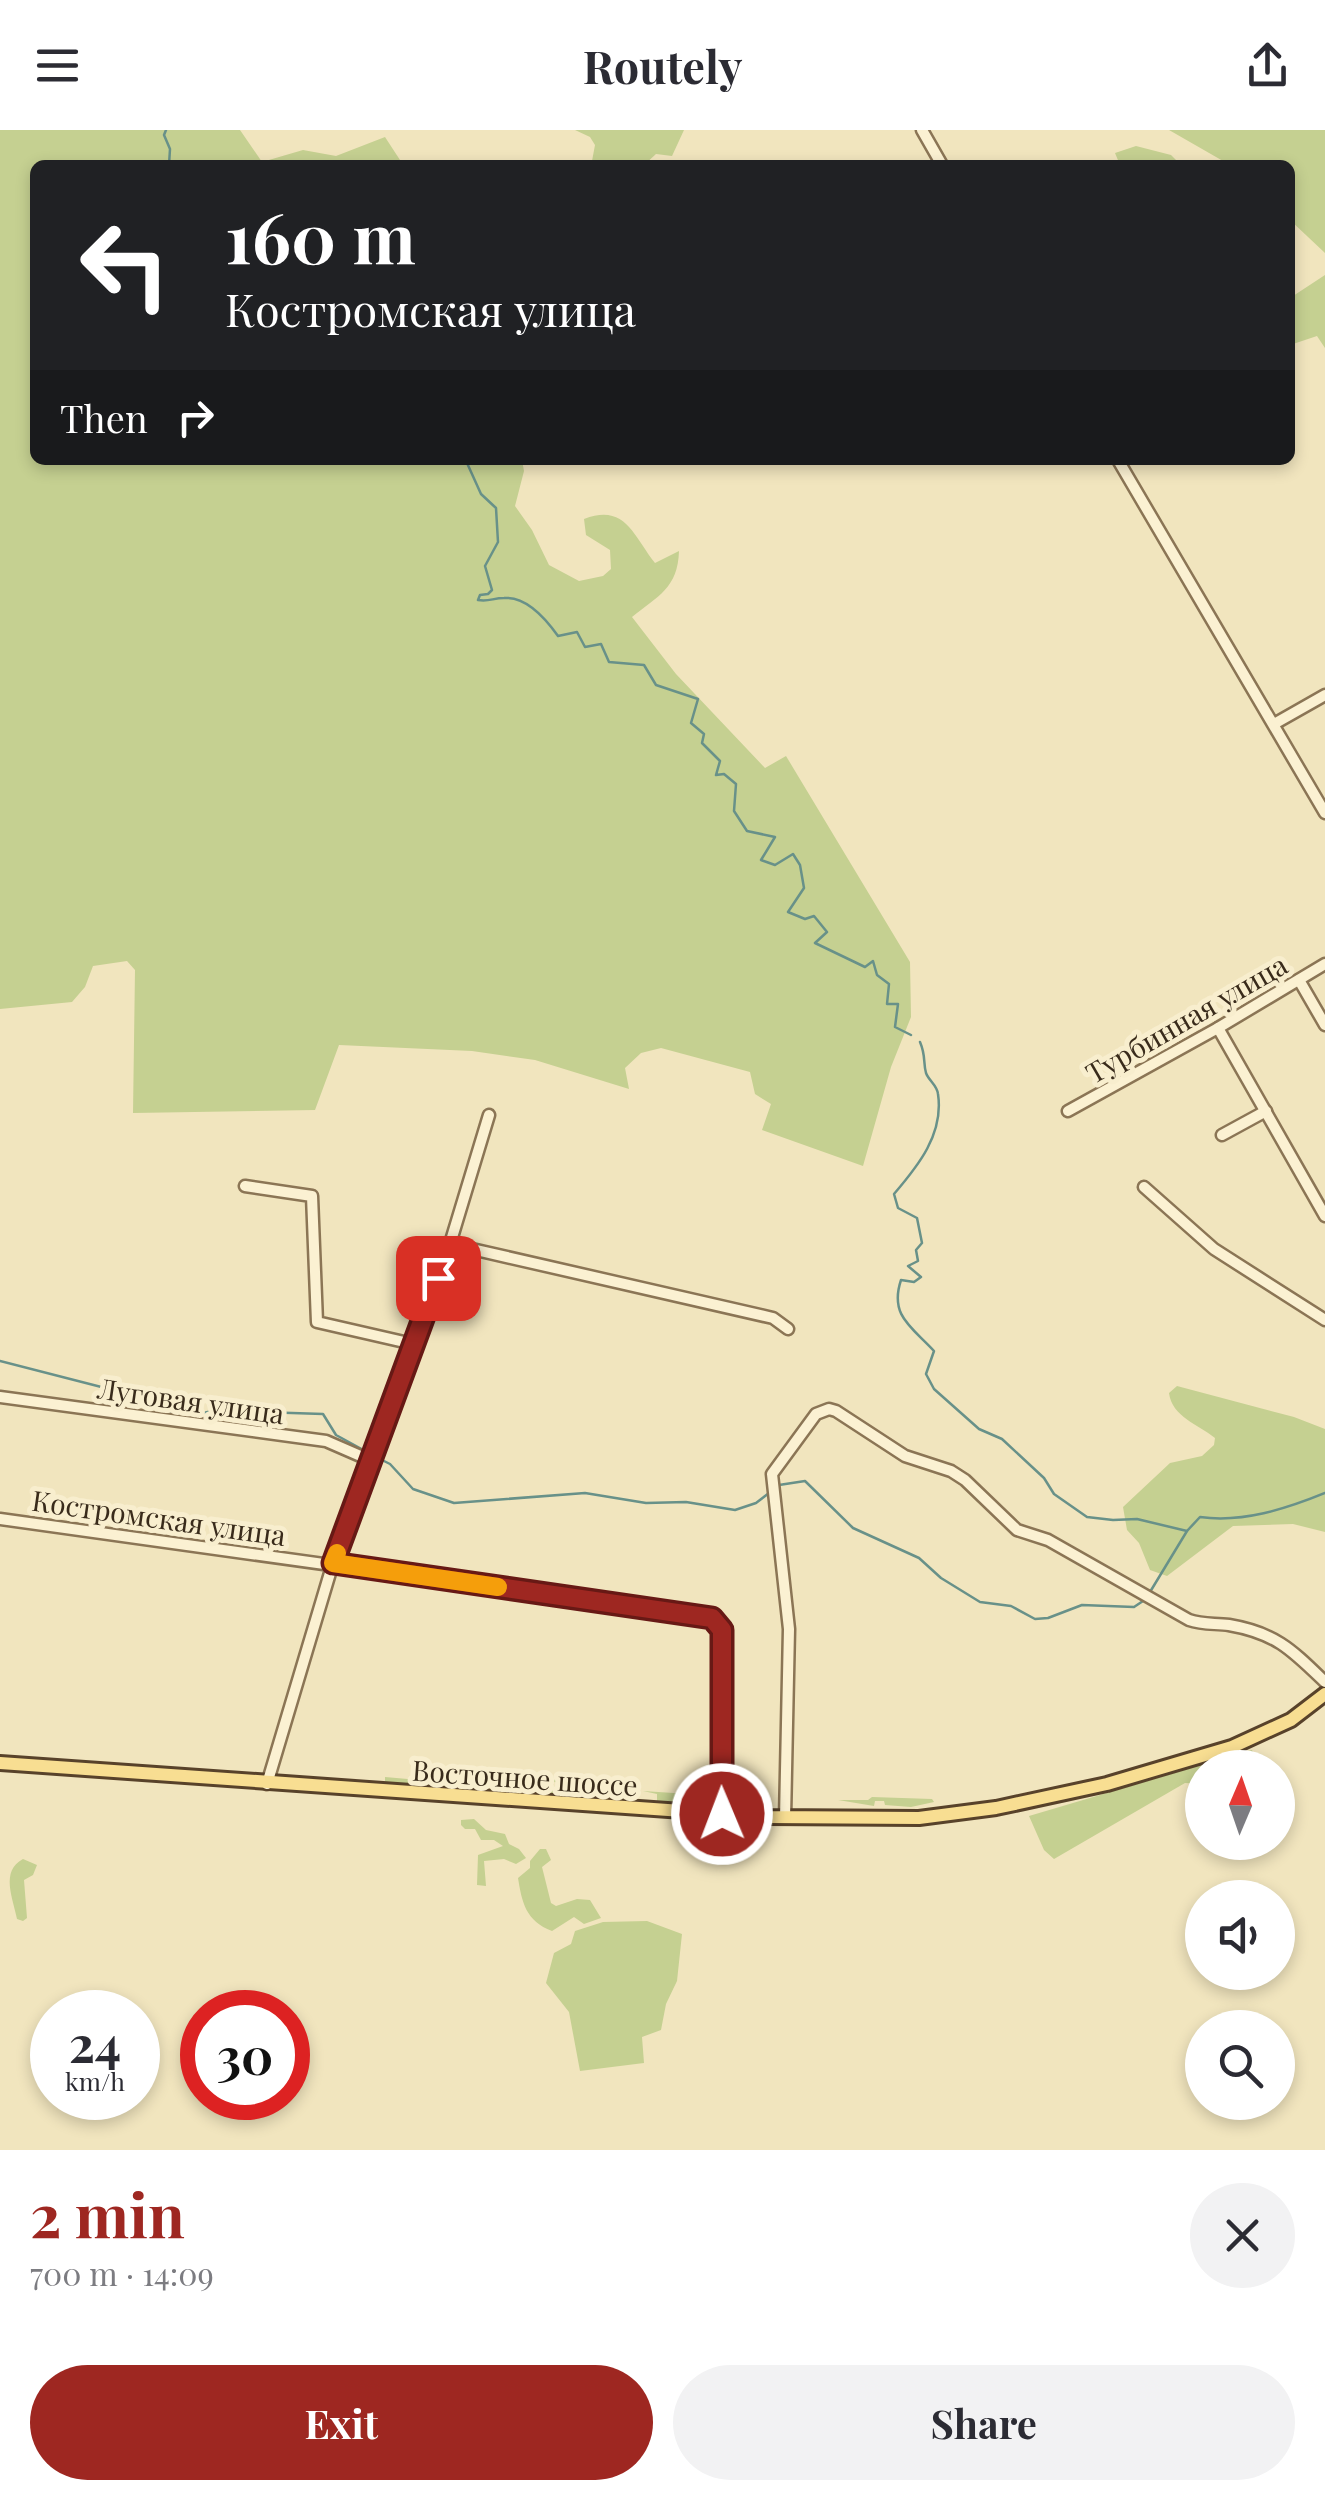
<!DOCTYPE html>
<html lang="en">
<head>
<meta charset="utf-8">
<style>
	:root { --surface:#fff; --page:#f2f2f3; --text:#2b2b33; --muted:#7c7c81; --accent:#9e2721 }
	body { margin:0; font-family:"Playfair Display",serif; background:var(--page); color:var(--text); height:100vh; display:flex; flex-direction:column; font-size:38px; white-space:nowrap }
	* { box-sizing:border-box; margin:0 }
	p { font-size:32px; color:var(--muted) }
	.icon { flex:none; width:55px; height:55px; fill:none; stroke:currentColor; stroke-width:2; stroke-linecap:round; stroke-linejoin:round }
	.map { position:relative; height:2020px; overflow:hidden }
	.details { display:flex; flex-direction:column; background:var(--surface); flex:1 }
	.details>* { flex:none }
	.top-card { position:absolute; left:30px; top:30px; width:1265px; height:305px; border-radius:15px; box-shadow:0 5px 15px #0003; background:#202124; color:#fff; overflow:hidden }
	.needle { width:65px; rotate:2deg }
	.tools { position:absolute; left:1185px; top:1620px; display:grid; gap:20px }
	.tools a { display:grid; place-items:center; width:110px; height:110px; border-radius:50%; background:var(--surface); box-shadow:0 5px 15px #0003; font-size:50px }
	.speed { position:absolute; left:30px; top:1860px; display:flex; gap:20px; font-size:50px; font-weight:700; text-align:center }
	.speed>* { display:grid; place-content:center; width:130px; height:130px; border-radius:50%; background:var(--surface); box-shadow:0 5px 15px #0003; line-height:1 }
	.speed small { font-size:25px; font-weight:400 }
	.speed .limit { border:15px solid #d22; background:#fff; color:#111 }
	.pin { position:absolute; display:grid; place-items:center; width:85px; height:85px; color:#fff; margin:-42px; border-radius:20px; box-shadow:0 5px 15px #0006 }
	.me { position:absolute; width:110px; margin:-55px; rotate:359deg; stroke-linejoin:round; filter:drop-shadow(0 0 8px #0008) }
	.turn { display:flex; align-items:center; gap:35px; height:210px; padding:0 30px; font-size:45px }
	.turn .icon { width:130px; height:130px; stroke-width:2.5 }
	.turn b { display:block; font-size:70px; line-height:85px }
	.then { display:flex; align-items:center; height:95px; padding:0 30px; background:#0003; gap:20px; font-size:38px }
	.round { display:grid; place-items:center; flex:none; width:105px; height:105px; border-radius:52px; background:var(--page) }
	.overview { display:flex; align-items:center; justify-content:space-between; height:170px; padding:0 30px }
	h1 { font-size:60px; font-weight:700; line-height:75px; color:var(--accent) }
	.primary-button { display:flex; gap:20px; margin-top:auto; padding:20px 30px }
	.primary-button a { flex:1; height:115px; border-radius:60px; background:var(--accent); color:#fff; font-size:40px; font-weight:700; line-height:115px; text-align:center }
	.primary-button a+a { background:var(--page); color:var(--text) }
	header { display:flex; justify-content:space-between; align-items:center; height:130px; padding:0 30px; background:var(--surface); font-size:45px; font-weight:700 }
	.map>svg:first-child { display:block }
</style>
</head>
<body>
<header><svg class="icon" aria-label="menu" viewBox="0 0 24 24"><path d="M4 6h16M4 12h16M4 18h16"/></svg>Routely<svg class="icon" aria-label="share" viewBox="0 0 24 24"><path d="M12 15V3M7 8l5-5 5 5M5 13v7h14v-7"/></svg></header>
<div class="map">
<svg width="1325" height="2020" viewBox="0 0 1325 2020">
	<rect width="100%" height="100%" fill="#f1e5be"/>
	<!-- green -->
	<g fill="#c5d091">
		<path d="M0,0h240l22,32 41,-12 33,6 49,-19 15,23 -11,5h-354v295h487l2,11 -9,35 17,24 17,35 30,16 24,-5 8,-7 -1,-19 -24,-15 -2,-16c41,-16 49,16 71,44l24,-12c-1,37 -21,45 -47,66l44,57 89,94 21,-12 124,206 1,55 -20,50 -28,99 -101,-36 9,-26 -16,-10 -5,-22 -89,-24 -20,5 -16,15 4,21 -94,-29 -63,-9 -133,-6 -24,65 -182,3 2,-143 -8,-9 -34,5 -8,21 -13,15 -72,7z"/>
		<path d="M575,0h109l-12,26 -16,-2 -12,11h-45l-7,-4 3,-16 -5,-8z"/>
		<path d="M1169,0h156v123l-35,-33v-55h-60z"/>
		<path d="M1136,16l35,9 10,10h-61l-5,-12z"/>
		<path d="M1325,145v73l-8,-12 -27,9v-47z"/>
		<path d="M1177,1256l117,31 31,12v103l-32,-8 -60,2 -66,50 -17,-6 -11,-27 -12,-13 -4,-23 47,-44 32,-7 12,-11 1,-7c-17,-14 -43,-21 -46,-45z"/>
		<path d="M1252,1620l6,17 -56,1v16l-17,-1 -131,76 -10,-9 -15,-34z"/>
		<path d="M554,1645l59,4v7l-60,-4z"/>
		<path d="M385,1647l102,9 1,1 -2,3 -101,-8z"/>
		<path d="M556,1655l73,4v3l-11,-1 -1,7 -68,-4 -1,-5h5z"/>
		<path d="M643,1661l76,5 -5,8 -57,-3v-7z"/>
		<path d="M872,1667l60,2 2,3 -23,5 -26,-2 -1,-4h-9l-1,5 -36,-6h30z"/>
		<path d="M474,1689l12,11 19,4 4,10 10,5 7,9 -10,6 -12,-5 -20,2 2,25 -9,-1 1,-30 25,-9 -9,-6h-13l-6,-11h-10l-4,-4v-5z"/>
		<path d="M540,1719h6l5,11 -9,7 9,36 5,3 21,-7 13,1 11,18 -17,6 -10,-7 -22,14c-26,-10 -30,-28 -34,-53l12,-10v-7z"/>
		<path d="M23,1729l14,6 -4,10 -9,5 3,38 -4,3 -6,-2c-4,-21 -17,-48 6,-60z"/>
		<path d="M647,1791l35,13 -5,47 -11,23 -5,26 -19,7 2,26 -64,8 -11,-59 -23,-29 8,-30 17,-9 4,-13 28,-9z"/>
	</g>
	<g fill="none" stroke-linecap="round" stroke-linejoin="round">
		<!-- stream -->
		<g stroke="#689189" stroke-width="2.5">
			<path d="M166,0l-2,5 6,14 -1,16"/>
			<path d="M447,330l20,3 14,31 15,14 2,34 -13,24 7,24 -4,4 -8,1 -2,5c11,2 15,-2 26,-2 23,-2 42,21 54,38l19,-4 8,15 16,-3 8,18 35,3 12,20 42,14 -7,24 13,11 -2,9 18,18 -4,14 8,-1 12,10 -2,27 13,20 28,6 -14,23 14,5 18,-11 7,11 4,23 -16,24 17,7 9,-3 13,16 -12,11 50,24 8,-6 4,14 12,9 -2,20h11l-3,23 16,8"/>
			<path d="M920,912c6,14 3,20 6,31 3,8 11,12 12,21 6,40 -20,72 -44,100l4,14 19,10 5,25 -6,7 2,11 -10,5 13,11 -7,5 -13,-2c-12,36 11,47 33,71l-8,23 8,15 45,40 23,10 42,39 10,16 33,23 26,3 24,-1 50,12 13,-14c42,6 86,-8 125,-24"/>
			<path d="M0,1231l113,29 35,17 27,6 20,2 17,-4 28,8 21,-7 62,2 13,21 31,17"/>
			<path d="M378,1328l12,6 23,25 41,14 131,-10 61,10 40,-1 49,8 21,-7 13,-10"/>
			<path d="M779,1355l26,-4 48,47 66,30 22,20 39,24 31,4 24,13 13,-1 34,-13 52,2 12,-8"/>
			<path d="M1150,1462l37,-61"/>
		</g>
		<defs>
			<g id="minor">
				<path d="M922,0l20,35"/>
				<path d="M1118,330l207,353"/>
				<path d="M1274,594l51,-29"/>
				<path d="M1299,850l26,45"/>
				<path d="M1218,898l107,188"/>
				<path d="M1068,981l150,-83 107,-64"/>
				<path d="M1222,1005l44,-24"/>
				<path d="M245,1056l67,10 5,126 96,22"/>
				<path d="M1144,1057l70,62 111,71"/>
				<path d="M450,1114l323,74 15,11"/>
				<path d="M0,1267l326,44 46,20"/>
				<path d="M0,1389l712,99 10,11v186"/>
				<path d="M267,1654l66,-221 117,-319 39,-129"/>
				<path d="M785,1688l4,-189 -17,-155 44,-60 13,-5 7,2 69,45 46,15 14,9 52,50 31,10 141,80c14,5 26,3 40,5 47,8 63,25 96,57"/>
			</g>
			<path id="major" d="M0,1633l767,54 152,1 77,-10 111,-24 125,-37 59,-27 34,-26"/>
		</defs>
		<!-- minor casing -->
		<use href="#minor" stroke="#8b7555" stroke-width="15"/>
		<!-- major casing -->
		<use href="#major" stroke="#58422a" stroke-width="18"/>
		<!-- minor -->
		<use href="#minor" stroke="#fbf1d2" stroke-width="10"/>
		<!-- major -->
		<use href="#major" stroke="#f8de92" stroke-width="12"/>
	</g>
	<g fill="none" stroke-linecap="round" stroke-linejoin="round">
		<defs>
			<path id="route" d="M438,1148l-105,285 379,55 10,12v184"/>
		</defs>
		<!-- route casing -->
		<use href="#route" stroke="#671915" stroke-width="25"/>
		<!-- route -->
		<use href="#route" stroke="#9e2721" stroke-width="18"/>
		<!-- slow -->
		<path stroke="#f59e0b" stroke-width="18" d="M337,1423l-4,10 165,24"/>
	</g>
	<g text-anchor="middle" dominant-baseline="central" stroke-width="10" stroke-linejoin="round" paint-order="stroke">
		<!-- street labels -->
		<g font-size="28" fill="#392b1b" stroke="#f8eece">
			<text transform="translate(1186 888) rotate(-30)">Турбинная улица</text>
			<text transform="translate(191 1270) rotate(8)">Луговая улица</text>
			<text transform="translate(159 1387) rotate(8)">Костромская улица</text>
			<text transform="translate(525 1647) rotate(4)">Восточное шоссе</text>
		</g>
	</g>
</svg>
<div class="tools">
<a><svg class="needle" viewBox="-14 -14 28 28"><path d="M0-13l5 13h-10z" fill="#e53935"/><path d="M0 13l5-13h-10z" fill="#7c7c81"/></svg></a>
<a><svg class="icon" aria-label="sound" viewBox="0 0 24 24"><path d="M4 9h4l5-4v14l-5-4H4zM17 9q2 3 0 6"/></svg></a>
<a><svg class="icon" aria-label="search" viewBox="0 0 24 24"><circle cx="10" cy="10" r="6"/><path d="M15 15l6 6"/></svg></a>
</div>
<div class="speed"><div>24<small>km/h</small></div><div class="limit">30</div></div>
<div class="pin" style="left:438px;top:1148px;background:#d93025"><svg class="icon" aria-label="arrive" viewBox="0 0 24 24"><path d="M6 21V4h12l-3 4 3 4H6"/></svg></div>
<svg class="me" style="left:722px;top:1684px" viewBox="-20 -20 40 40"><circle r="17" fill="#9e2721" stroke="#fff" stroke-width="3"/><path d="M0-11L8 9 0 5-8 9z" fill="#fff"/></svg>
<div class="top-card">
<div class="turn"><svg class="icon" aria-label="left" viewBox="0 0 24 24"><path d="M17 20v-9H6M10 6l-5 5 5 5"/></svg><div><b>160 m</b>Костромская улица</div></div>
<div class="then">Then<svg class="icon" aria-label="right" viewBox="0 0 24 24"><path d="M7 20v-9h11M14 6l5 5-5 5"/></svg></div>
</div>
</div>
<section class="details">
<div class="overview"><div><h1>2 min</h1><p>700 m · 14:09</p></div><a class="round"><svg class="icon" aria-label="close" viewBox="0 0 24 24"><path d="M6 6l12 12M18 6L6 18"/></svg></a></div>
<div class="primary-button"><a>Exit</a><a>Share</a></div>
</section>
</body>
</html>
